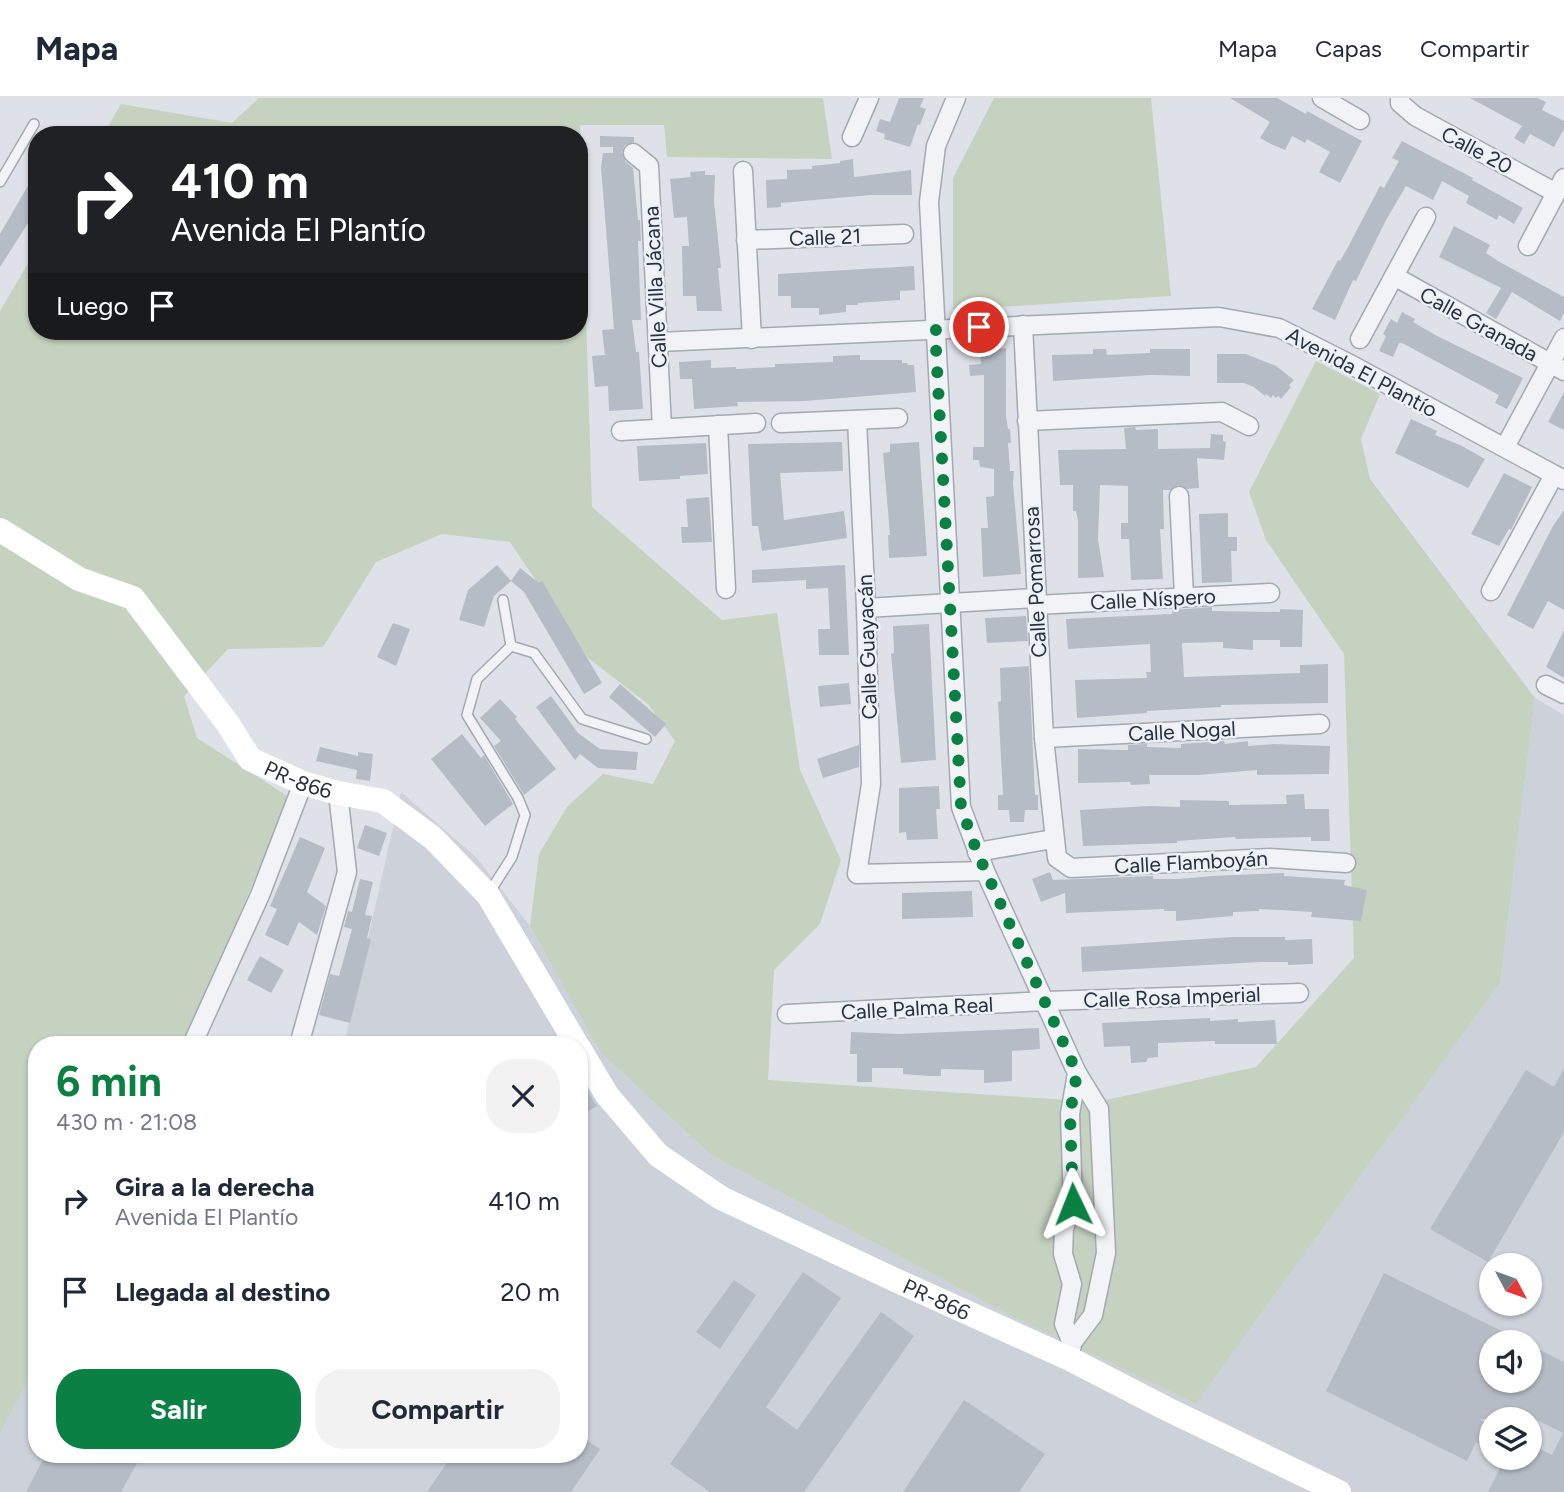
<!DOCTYPE html>
<html lang="es">
<head>
<meta charset="utf-8">
<style>
	:root { --surface:#fff; --page:#f2f2f3; --text:#1f2937; --muted:#747a83; --line:#e0e1e3; --accent:#0b8043 }
	body { margin:0; font-family:Figtree,sans-serif; background:var(--page); color:var(--text); height:100vh; display:flex; flex-direction:column; font-size:26px; white-space:nowrap }
	* { box-sizing:border-box; margin:0 }
	p { font-size:23px; color:var(--muted) }
	.icon { flex:none; width:38px; height:38px; fill:none; stroke:currentColor; stroke-width:2; stroke-linecap:round; stroke-linejoin:round }
	.map { position:relative; flex:1; overflow:hidden }
	.panel { position:absolute; left:28px; top:938px; width:560px; height:427px; display:flex; flex-direction:column; background:var(--surface); border-radius:28px; box-shadow:0 2px 5px #0004 }
	.panel>* { flex:none }
	.banner { position:absolute; left:28px; top:28px; width:560px; height:214px; border-radius:28px; box-shadow:0 2px 5px #0004; background:#202124; color:#fff; overflow:hidden }
	.needle { width:46px; rotate:131deg }
	.tools { position:absolute; left:1479px; top:1155px; display:grid; gap:14px }
	.tools a { display:grid; place-items:center; width:63px; height:63px; border-radius:50%; background:var(--surface); box-shadow:0 2px 5px #0004; font-size:35px }
	.pin { position:absolute; display:grid; place-items:center; width:60px; height:60px; color:#fff; margin:-30px; border:4px solid #fff; border-radius:50%; box-shadow:0 2px 7px #0007 }
	.me { position:absolute; width:77px; margin:-38px; rotate:358deg; stroke-linejoin:round; filter:drop-shadow(0 0 5px #0008) }
	.turn { display:flex; align-items:center; gap:24px; height:147px; padding:0 28px; font-size:32px }
	.turn .icon { width:91px; height:91px; stroke-width:2.5 }
	.turn b { display:block; font-size:49px; line-height:60px }
	.then { display:flex; align-items:center; height:66px; padding:0 28px; background:#0003; gap:14px; font-size:26px }
	.round { display:grid; place-items:center; flex:none; width:74px; height:74px; border-radius:28px; background:var(--page) }
	.summary { display:flex; align-items:center; justify-content:space-between; height:119px; padding:0 28px }
	h1 { font-size:42px; font-weight:700; line-height:52px; color:var(--accent) }
	.primary-button { display:flex; gap:14px; margin-top:auto; padding:14px 28px }
	.primary-button a { flex:1; height:80px; border-radius:28px; background:var(--accent); color:#fff; font-size:28px; font-weight:700; line-height:80px; text-align:center }
	.primary-button a+a { background:var(--page); color:var(--text) }
	ul { padding:0; list-style:none }
	li { display:flex; align-items:center; gap:21px; height:91px; padding:0 28px }
	li div { flex:1 }
	li b { display:block; font-size:26px }
	li em { font-style:normal }
	header { display:flex; align-items:center; gap:42px; box-sizing:border-box; height:98px; padding:0 35px; background:var(--surface); border-bottom:2px solid var(--line) }
	header strong { font-size:33px }
	nav { display:flex; gap:38px; margin-inline-start:auto; font-size:24px }
	.map>svg:first-child { display:block }
</style>
</head>
<body>
<header>
<strong>Mapa</strong>
<nav><a>Mapa</a><a>Capas</a><a>Compartir</a></nav>
</header>
<div class="map">
<svg width="1564" height="1394" viewBox="0 0 1564 1394">
	<rect width="100%" height="100%" fill="#dee2e8"/>
	<!-- built -->
	<path fill="#ccd1da" fill-rule="evenodd" d="M1535,600l29,17v777h-1564v-59l37,-68v89h542v-409h-235l57,-253 76,66 53,68 70,126 111,103 298,160 187,89 304,-421zM1491,1167h39v39h-39zM1491,1244h39v39h-39zM1491,1321h39v39h-39z"/>
	<!-- green -->
	<g fill="#c4d2bf">
		<path d="M259,0h564l9,61 -165,-2 -3,-32h-84l12,382 130,113 55,-7 23,157 41,90 -21,64 -46,46 -6,110 329,22 159,-35 98,-109 -10,-304 -78,-114 -17,-48 67,-131 64,33 -19,45 9,40 165,219 -35,285 -304,421 -187,-89 -298,-160 -111,-103 -70,-126 9,-72 28,-47 36,-33 50,10 22,-43 -27,-37 -60,-46 -78,-116 -68,-8 -66,28 -53,85 -95,2 -44,47 13,42 92,59 -104,248h-148v320l-37,68v-1122l37,-63v83h542v-196h-476l18,-31 111,19z"/>
		<path d="M994,0h157l20,198 -218,14v-132z"/>
	</g>
	<!-- building -->
	<g fill="#b5bcc5">
		<path d="M899,0h25l-4,9 6,2 -6,16 -2,-1 -8,23 -26,-8 1,-5 -9,-3 4,-12 10,3z"/>
		<path d="M1230,0h47l29,16 1,-3 55,30 -22,42 -21,-11 11,-20 -23,-13 -2,4 -13,-7 -7,14 -14,-6 -11,-6 10,-16z"/>
		<path d="M1470,0h67l9,4 -4,8 22,11v8l-10,18 -24,-13 -6,10 -10,-6 8,-12z"/>
		<path d="M600,38l34,1v5l-9,3 -3,7 3,9 8,7 5,52h2l1,21h-3l3,79h-9l4,32h3l4,57 -34,2 -1,-25 -13,1 -3,-31 13,-1 -3,-25 12,-1 -13,-162 2,-14h10v-6h-13z"/>
		<path d="M1402,43l71,37 -1,2 51,28 -9,16 -15,-9 -2,5 -31,-17 3,-7 -27,-15 -9,19 -27,-14 -20,34 -30,61 -3,-1 -18,40 -23,-11 26,-49 2,1 8,-14 32,-61 4,2 15,-27 -7,-3z"/>
		<path d="M853,61l1,18 57,-7 1,25h-41l-90,8v4l-14,1 -1,-28 21,-1v-9l25,-1v-3l28,-3v-2z"/>
		<path d="M37,72v39l-37,58v-33z"/>
		<path d="M705,73v4h10l-1,26 7,67h-3l4,43h-25l-1,-15h-13l-1,-50h7l-2,-29 -13,1 -4,-39 21,-2 -1,-5z"/>
		<path d="M1454,128l36,19 -4,8 12,8 66,36v16l-4,8 -48,-29 -16,27 -10,-6 15,-25 -62,-31z"/>
		<path d="M914,168l1,24 -15,1v9l-42,3v2h-12v7l-27,3v-7h-28v-12h-13v-22z"/>
		<path d="M1402,214l13,7 -2,3 24,14 86,42 -16,31 -12,-6 4,-8 -97,-52h-3l-6,14 -14,-6 7,-15 -3,-2 8,-15 6,4z"/>
		<path d="M1006,250v68l2,13h2l1,14h-3l2,28h4l-1,12 8,91 -38,3 -2,-49h7l-2,-31 8,-1v-27l-14,-2 -1,-7h-6v-13h11v-72l-14,1 -1,-11 12,-1 -1,-14z"/>
		<path d="M1093,251h13l1,6 43,-2v-4h40v27l-39,-1 -98,6 -1,-26 41,-1z"/>
		<path d="M1217,256h29l30,12 18,14 -5,5 2,2 -10,12 -3,-3 -2,2 -3,-3 -2,3 -5,-4 -1,2 -11,-9 -10,-4h-27z"/>
		<path d="M860,257v5h42v3h5l1,2h6l2,27 -111,9 -68,1 1,4 -44,3 -2,-30h-12l-1,-17 32,-2v8l25,-1v2l39,-2v-3l58,-2v-6z"/>
		<path d="M1564,294v38l-16,-8z"/>
		<path d="M1411,321l26,12 -2,4 25,10 25,14 -17,29 -73,-35z"/>
		<path d="M1135,329l1,3 22,-1v20l52,-1 1,-14 12,1v6l3,1 -2,18 -27,-2 2,30 -12,1 -9,-4 -8,5h-7l1,39h-4l3,50 -32,1 -2,-41h-8v-16h7v-37l-28,-1 -2,54 6,38 -26,1v-57l-2,-10h-3v-26h-13l-2,-35 68,-1 -2,-21z"/>
		<path d="M842,344l1,29 -63,2 4,47 60,-9 3,27 -85,13 -4,-25h-6l-4,-82z"/>
		<path d="M919,344l8,114 -38,2 -1,-23h2l-7,-82 7,-1v-8z"/>
		<path d="M706,345l2,31 -28,2v3l-41,2 -2,-35z"/>
		<path d="M1504,375l28,14 -21,43 -2,-1 -10,17 -28,-12z"/>
		<path d="M709,399l3,45 -30,1 -1,-16h7l-2,-28z"/>
		<path d="M1564,412v100l-16,-9 -15,28 -26,-14 46,-89z"/>
		<path d="M1228,415v24h9v14h-6l1,31 -30,1 -3,-69z"/>
		<path d="M497,467l14,16 9,-13 19,15 3,-2 60,102 -18,11 -60,-102 -13,-11 -17,15 -10,31 -25,-7 9,-30z"/>
		<path d="M845,467l4,90h-30l-1,-26h12l-2,-41 -22,1v-9l-54,3v-13z"/>
		<path d="M1212,509v4l68,1v-3l23,1 -1,37h-22v-7h-27v10l-30,-2v-6l-41,1 2,34 116,-4v-8l28,-1v39l-107,2v2l-74,4v2l-70,5 -2,-38 72,-2 -1,-6h5l-1,-28 -82,5 -2,-30 106,-5v-4z"/>
		<path d="M1026,518l2,25 -41,2 -2,-25z"/>
		<path d="M393,525l17,6 -14,37 -19,-9z"/>
		<path d="M929,526l7,136 -35,3 -10,-109 3,-1 -1,-27z"/>
		<path d="M1564,532v48l-18,-11z"/>
		<path d="M1029,568l6,129h3v15h-13l-1,12h-14l-1,-12h-11v-15h5l-5,-93 3,-1 -1,-33z"/>
		<path d="M849,585l2,21 -31,3 -2,-21z"/>
		<path d="M620,586l46,40 -11,13 -46,-40z"/>
		<path d="M551,598l27,37 22,16 38,3 -2,18 -38,-2 -18,-14 -5,6 -39,-53z"/>
		<path d="M500,601l17,18 -2,2 41,50 -32,26 -30,-49 7,-5 -21,-23z"/>
		<path d="M462,636l19,24 3,-3 29,49 -28,22 -54,-67z"/>
		<path d="M1224,643l1,3 23,-3v5l26,-2 56,2 -1,28 -72,1v-5l-59,5h-49l1,9 -19,1 -1,-3 -52,1v-34l50,1v-5l19,-1v3l34,1v-4z"/>
		<path d="M859,647v22l-36,11 -6,-19z"/>
		<path d="M320,649l38,9v-4l15,2 -3,27 -14,-2 1,-9 -41,-9z"/>
		<path d="M939,688l1,23h-4l2,30 -31,1 -1,-8 -7,1v-45z"/>
		<path d="M1304,696l1,15h24l1,32h-19v-4l-75,2 -1,-2 -58,4v2l-94,3 -3,-36 69,-4 31,1v-7l49,1v4l58,-1 -1,-9z"/>
		<path d="M365,727l22,8 -8,23 -22,-8z"/>
		<path d="M300,739l25,11 -18,44 19,14 -9,29 -18,-13 -11,24 -23,-11 12,-26 -7,-3z"/>
		<path d="M1050,774l3,8 100,-4v3h26l33,-3 72,-3v3l61,4 -1,5 23,5 -6,31 -50,-4 1,-5 -53,-3v2l-26,1v4l-57,5v-10h-12v-2l-98,4 -1,-20 -24,9 -9,-23z"/>
		<path d="M360,781l13,3 -8,33 7,1 -5,22 4,1 -21,84 -31,-8 11,-41 9,2 13,-47 -8,-2 4,-16 4,1z"/>
		<path d="M972,793l1,26 -71,2v-26z"/>
		<path d="M1232,839h53v3l27,-1 1,25 -25,1v-3h-28l-178,10 -1,-25z"/>
		<path d="M260,858l24,14 -13,23 -24,-13z"/>
		<path d="M1210,920v3l28,-2v3l37,-2 2,24h-62v-3l-57,2v14l-10,1 -2,4 -15,1 -1,-17 -26,1 -2,-24z"/>
		<path d="M1039,930l1,21 -28,2v30l-28,2v-13l-43,-1v7h-12l-26,-2v-6h-31v14h-15v-28h-7l1,-22 48,2z"/>
		<path d="M1564,970v64l-76,130 -58,-33 96,-159 28,17z"/>
		<path d="M579,980l18,28 -18,11z"/>
		<path d="M803,1174l38,26 -75,109 31,23 84,-118 33,24 -110,156h-94l-40,-28z"/>
		<path d="M1384,1175l140,69h-33v39h39v-36l34,17v130h-76l17,-34h25v-14l22,11 11,-22 -38,-19 -2,5h-44l12,6v25l-15,-8 -9,19 -141,-70z"/>
		<path d="M734,1182l22,15 -36,54 -24,-17z"/>
		<path d="M964,1302l81,54 -26,38h-116z"/>
		<path d="M579,1337l21,14 -29,43h-144l26,-38h126z"/>
		<path d="M46,1356h96l-21,38h-95z"/>
	</g>
	<g fill="none" stroke-linecap="round" stroke-linejoin="round">
		<defs>
			<g id="lane">
				<path d="M0,84l34,-58"/>
				<path d="M511,548l23,7 48,66 64,20"/>
				<path d="M489,795l23,-36 13,-42 -7,-17 -51,-83 10,-36 34,-33 -8,-46"/>
			</g>
			<g id="street">
				<path d="M956,0l-20,48 -7,56 32,605 24,64 92,202 22,36 7,144 -13,62 -21,28 -2,16"/>
				<path d="M1322,0l38,22"/>
				<path d="M1400,0v5l15,13 141,77"/>
				<path d="M852,39l17,-39"/>
				<path d="M633,55l16,13 13,262"/>
				<path d="M743,73l9,168"/>
				<path d="M746,142l158,-6"/>
				<path d="M1528,148l36,-68"/>
				<path d="M1394,178l170,95"/>
				<path d="M1023,227l21,413 13,120 14,10 199,-10 76,5"/>
				<path d="M1360,241l66,-122"/>
				<path d="M659,244l560,-25 60,11 69,35 216,117"/>
				<path d="M857,322l9,188 5,176 -14,90 128,-3"/>
				<path d="M1027,323l195,-9 27,14"/>
				<path d="M781,325l117,-5"/>
				<path d="M718,327l8,164"/>
				<path d="M621,333l135,-8"/>
				<path d="M1505,349l59,-109"/>
				<path d="M1179,398l5,100"/>
				<path d="M1491,493l63,-116"/>
				<path d="M1036,507l234,-12"/>
				<path d="M866,510l169,-10"/>
				<path d="M1546,587l18,9"/>
				<path d="M1044,640l276,-14"/>
				<path d="M977,754l76,-13"/>
				<path d="M787,916l259,-13 253,-8"/>
				<path d="M192,947l68,-150 43,-112"/>
				<path d="M299,947l48,-173 -9,-79"/>
				<path d="M1072,1245l-8,-19 8,-40 -9,-30 1,-26 9,-24 -3,-90 7,-41"/>
			</g>
		</defs>
		<!-- lane casing -->
		<use href="#lane" stroke="#a3a9b2" stroke-width="12"/>
		<!-- street casing -->
		<use href="#street" stroke="#a3a9b2" stroke-width="21"/>
		<!-- lane -->
		<use href="#lane" stroke="#f1f3f6" stroke-width="9"/>
		<!-- street -->
		<use href="#street" stroke="#f1f3f6" stroke-width="18"/>
		<!-- secondary -->
		<g stroke="#fff" stroke-width="24">
			<path id="s1" d="M0,432l79,49 54,19 95,126 22,35 53,24 35,10 45,8 50,37 55,57 89,150"/>
			<path id="s2" d="M579,950l28,47 51,60 63,43 172,81 177,80 97,50 172,83"/>
		</g>
	</g>
	<g fill="none" stroke-linecap="round" stroke-linejoin="round">
		<!-- route -->
		<path stroke="#0b8043" stroke-width="12" stroke-dasharray="0 21.6" d="M979,229l-44,3 26,477 16,45 100,221 -7,41 3,90"/>
	</g>
	<g text-anchor="middle" dominant-baseline="central" stroke-width="5" stroke-linejoin="round" paint-order="stroke">
		<!-- street labels -->
		<g font-size="21" fill="#27313f" stroke="#edf1f6">
			<text transform="translate(1477 52) rotate(28)">Calle 20</text>
			<text transform="translate(825 139) rotate(-2)">Calle 21</text>
			<text transform="translate(655 189) rotate(-93)">Calle Villa Jácana</text>
			<text transform="translate(1479 226) rotate(29)">Calle Granada</text>
			<text transform="translate(1362 274) rotate(28)">Avenida El Plantío</text>
			<text transform="translate(1035 484) rotate(-93)">Calle Pomarrosa</text>
			<text transform="translate(1153 501) rotate(-3)">Calle Níspero</text>
			<text transform="translate(867 549) rotate(-92)">Calle Guayacán</text>
			<text transform="translate(1182 633) rotate(-3)">Calle Nogal</text>
			<text stroke="none"><textPath href="#s1" startOffset="402">PR-866</textPath></text>
			<text transform="translate(1191 764) rotate(-3)">Calle Flamboyán</text>
			<text transform="translate(1172 899) rotate(-2)">Calle Rosa Imperial</text>
			<text transform="translate(917 910) rotate(-3)">Calle Palma Real</text>
			<text stroke="none"><textPath href="#s2" startOffset="448">PR-866</textPath></text>
		</g>
	</g>
</svg>
<div class="tools">
<a><svg class="needle" viewBox="-14 -14 28 28"><path d="M0-13l5 13h-10z" fill="#e53935"/><path d="M0 13l5-13h-10z" fill="#747a83"/></svg></a>
<a><svg class="icon" aria-label="sound" viewBox="0 0 24 24"><path d="M4 9h4l5-4v14l-5-4H4zM17 9q2 3 0 6"/></svg></a>
<a><svg class="icon" aria-label="layers" viewBox="0 0 24 24"><path d="M12 4l9 5-9 5-9-5zM3 14l9 5 9-5"/></svg></a>
</div>
<div class="pin" style="left:979px;top:229px;background:#d93025"><svg class="icon" aria-label="arrive" viewBox="0 0 24 24"><path d="M6 21V4h12l-3 4 3 4H6"/></svg></div>
<svg class="me" style="left:1073px;top:1106px" viewBox="-20 -20 40 40"><path d="M0-17L14 15 0 8-14 15z" fill="#0b8043" stroke="#fff" stroke-width="4"/></svg>
<div class="banner">
<div class="turn"><svg class="icon" aria-label="right" viewBox="0 0 24 24"><path d="M7 20v-9h11M14 6l5 5-5 5"/></svg><div><b>410 m</b>Avenida El Plantío</div></div>
<div class="then">Luego<svg class="icon" aria-label="arrive" viewBox="0 0 24 24"><path d="M6 21V4h12l-3 4 3 4H6"/></svg></div>
</div>
<section class="panel">
<div class="summary"><div><h1>6 min</h1><p>430 m · 21:08</p></div><a class="round"><svg class="icon" aria-label="close" viewBox="0 0 24 24"><path d="M6 6l12 12M18 6L6 18"/></svg></a></div>
<ul>
<li><svg class="icon" aria-label="right" viewBox="0 0 24 24"><path d="M7 20v-9h11M14 6l5 5-5 5"/></svg><div><b>Gira a la derecha</b><p>Avenida El Plantío</p></div><em>410 m</em></li>
<li><svg class="icon" aria-label="arrive" viewBox="0 0 24 24"><path d="M6 21V4h12l-3 4 3 4H6"/></svg><div><b>Llegada al destino</b></div><em>20 m</em></li>
</ul>
<div class="primary-button"><a>Salir</a><a>Compartir</a></div>
</section>
</div>
</body>
</html>
